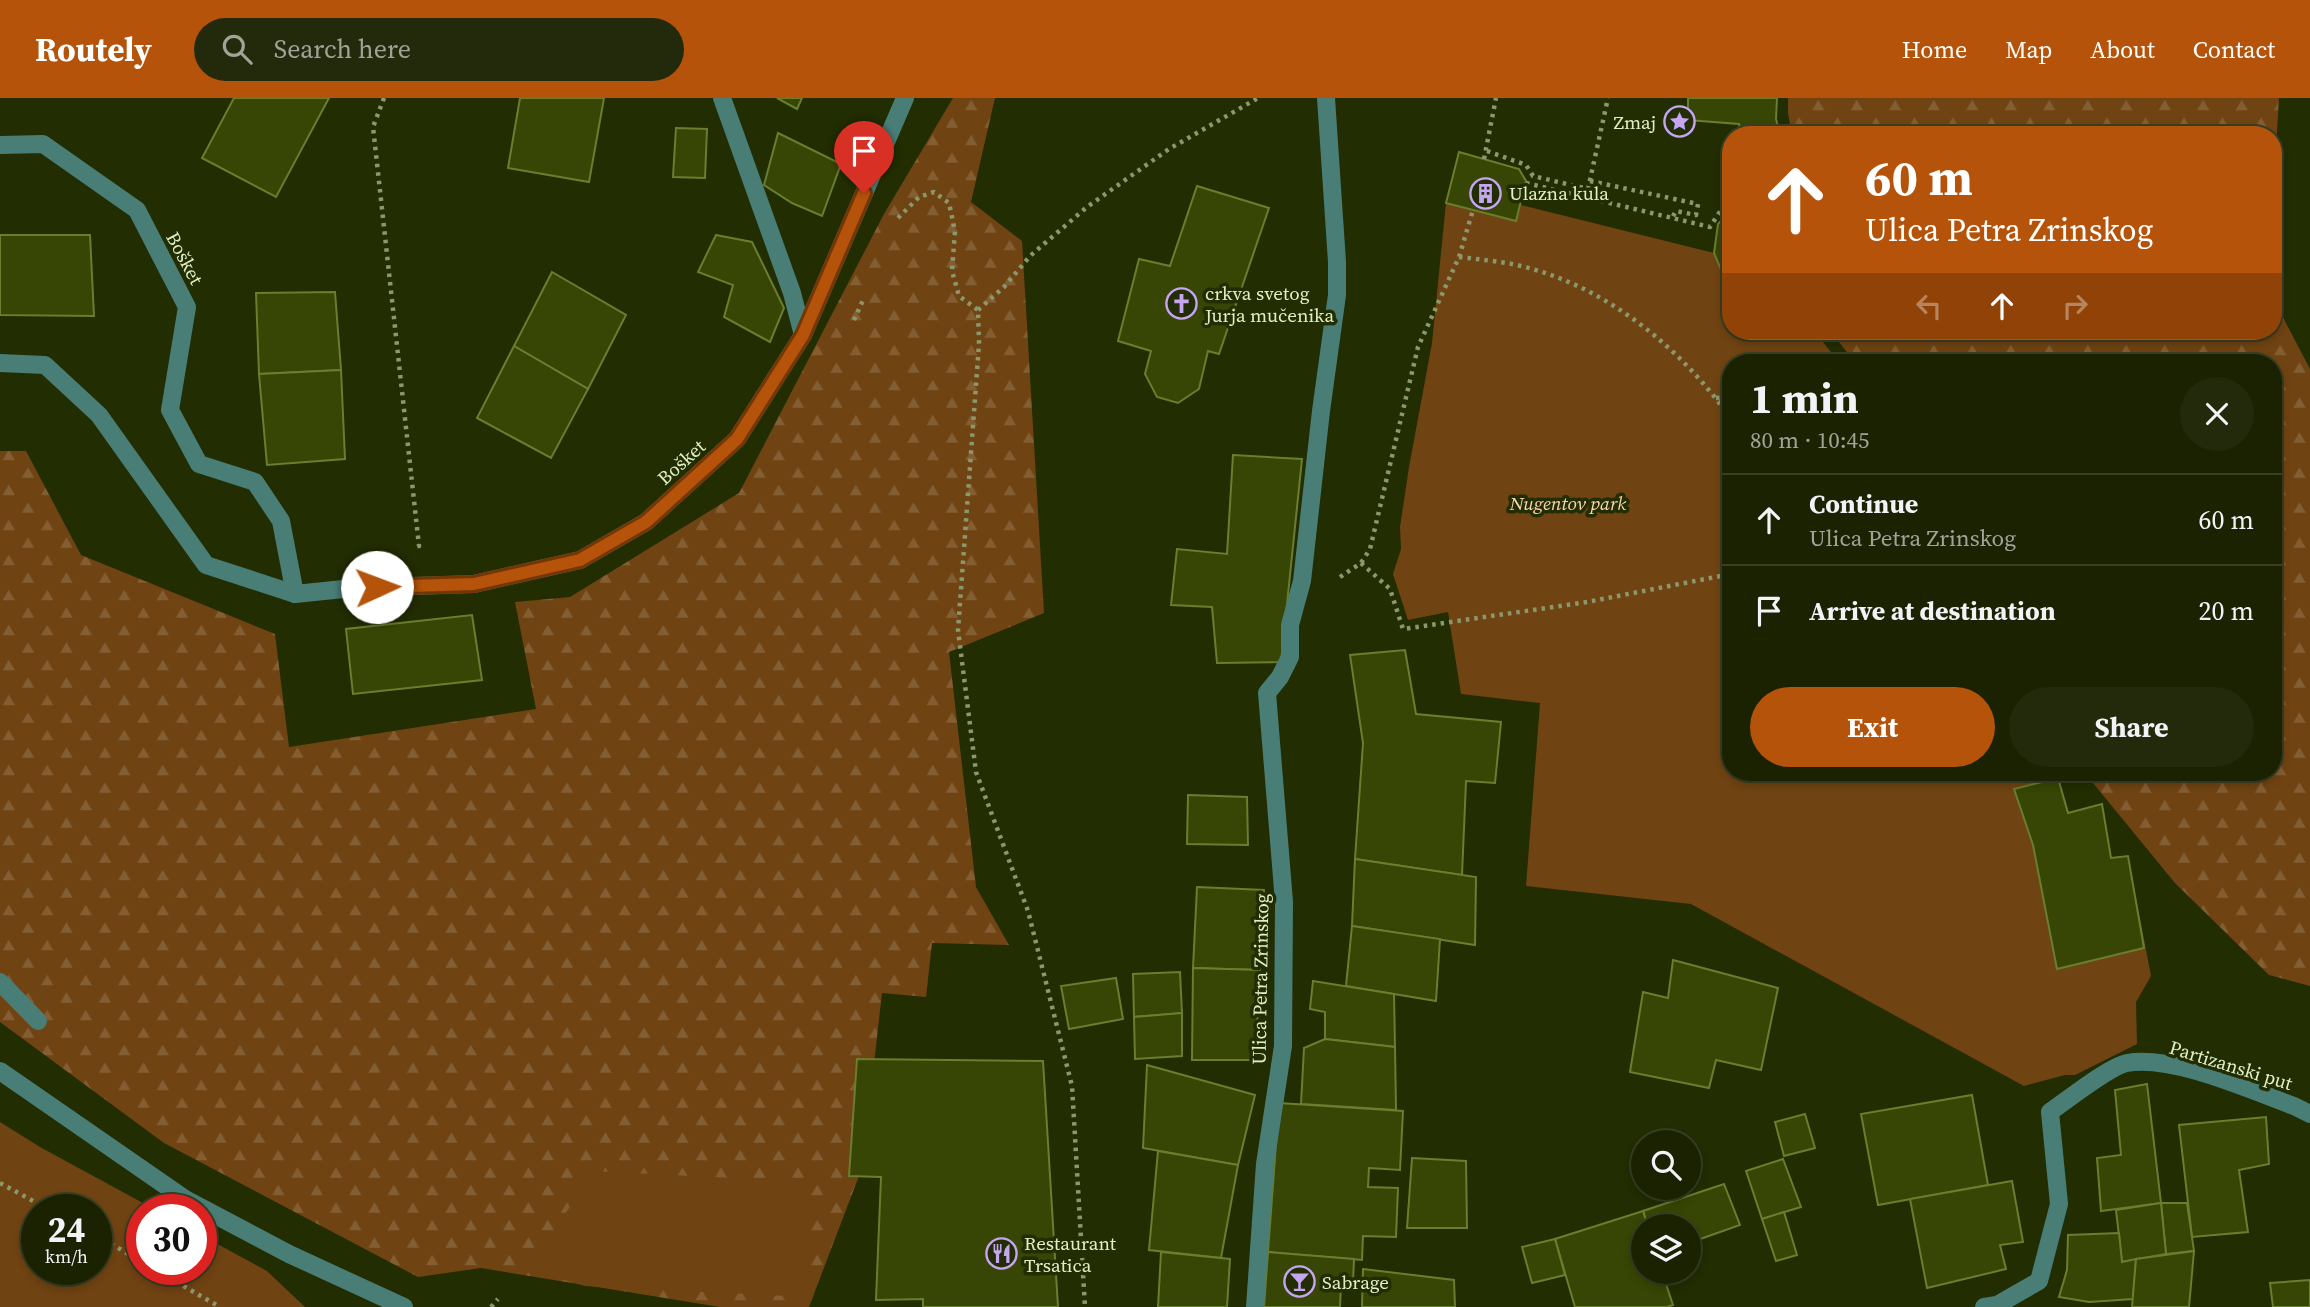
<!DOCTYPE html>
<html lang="en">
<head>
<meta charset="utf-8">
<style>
	:root { --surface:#1a2202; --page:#232a0c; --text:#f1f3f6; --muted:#9fa499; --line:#383f24; --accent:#b45309 }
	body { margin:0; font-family:"Source Serif 4",serif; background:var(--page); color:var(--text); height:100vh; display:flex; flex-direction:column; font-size:26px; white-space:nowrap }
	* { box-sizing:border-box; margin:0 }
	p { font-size:23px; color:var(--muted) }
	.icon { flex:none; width:38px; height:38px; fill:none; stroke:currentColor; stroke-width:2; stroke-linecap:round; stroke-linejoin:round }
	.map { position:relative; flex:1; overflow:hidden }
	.drawer { position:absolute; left:1722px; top:256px; width:560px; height:427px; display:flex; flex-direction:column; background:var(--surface); border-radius:28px; box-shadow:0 4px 10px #0003,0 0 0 2px var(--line) }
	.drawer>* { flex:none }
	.top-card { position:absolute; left:1722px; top:28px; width:560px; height:214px; border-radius:28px; box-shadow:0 4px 10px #0003,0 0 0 2px var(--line); background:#b45309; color:#fff; overflow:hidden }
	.buttons { position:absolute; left:1631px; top:1032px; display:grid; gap:14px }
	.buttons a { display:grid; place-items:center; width:70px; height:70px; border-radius:50%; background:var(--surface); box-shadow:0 4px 10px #0003,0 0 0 2px var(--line); font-size:35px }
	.speed { position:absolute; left:21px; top:1096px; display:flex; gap:14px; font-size:35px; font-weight:700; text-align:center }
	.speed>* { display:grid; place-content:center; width:91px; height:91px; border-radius:50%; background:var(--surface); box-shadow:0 4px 10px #0003,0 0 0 2px var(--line); line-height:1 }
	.speed small { font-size:18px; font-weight:400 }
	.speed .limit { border:10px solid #d22; background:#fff; color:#111 }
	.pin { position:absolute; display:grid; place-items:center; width:60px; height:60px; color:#fff; margin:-72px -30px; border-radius:50% 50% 50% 0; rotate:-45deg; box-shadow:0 0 7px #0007 }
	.pin .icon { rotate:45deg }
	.me { position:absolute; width:77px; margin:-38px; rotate:88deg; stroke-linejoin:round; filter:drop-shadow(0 0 5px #0008) }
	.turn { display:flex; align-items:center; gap:24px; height:147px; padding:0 28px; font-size:32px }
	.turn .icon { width:91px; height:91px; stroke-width:2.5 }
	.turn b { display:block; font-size:49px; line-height:60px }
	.lanes { display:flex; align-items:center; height:66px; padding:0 28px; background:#0003; justify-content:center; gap:35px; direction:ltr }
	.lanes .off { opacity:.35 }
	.round { display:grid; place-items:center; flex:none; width:74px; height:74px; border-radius:37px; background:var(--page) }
	.headline { display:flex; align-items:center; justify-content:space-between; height:119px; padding:0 28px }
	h1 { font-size:42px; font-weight:700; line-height:52px }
	.action { display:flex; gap:14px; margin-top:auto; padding:14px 28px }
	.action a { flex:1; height:80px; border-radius:42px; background:var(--accent); color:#fff; font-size:28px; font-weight:700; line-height:80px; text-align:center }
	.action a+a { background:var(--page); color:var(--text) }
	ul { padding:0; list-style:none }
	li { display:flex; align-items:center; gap:21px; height:91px; padding:0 28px; border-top:2px solid var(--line) }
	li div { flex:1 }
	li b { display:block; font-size:26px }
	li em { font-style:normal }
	header { display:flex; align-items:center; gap:42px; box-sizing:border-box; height:98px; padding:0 35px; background:var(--accent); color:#fff }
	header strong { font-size:33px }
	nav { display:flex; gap:38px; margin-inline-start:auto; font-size:24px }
	.search { width:490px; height:63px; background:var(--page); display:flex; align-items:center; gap:18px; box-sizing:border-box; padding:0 24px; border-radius:38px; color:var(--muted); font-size:26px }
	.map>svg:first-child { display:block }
</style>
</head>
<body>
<header>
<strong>Routely</strong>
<div class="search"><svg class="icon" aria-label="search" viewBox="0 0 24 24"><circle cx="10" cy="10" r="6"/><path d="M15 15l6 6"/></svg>Search here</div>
<nav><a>Home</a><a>Map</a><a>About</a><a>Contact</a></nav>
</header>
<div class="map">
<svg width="2310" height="1209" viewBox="0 0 2310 1209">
	<defs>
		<pattern id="forest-firs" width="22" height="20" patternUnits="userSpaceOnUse" patternTransform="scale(1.75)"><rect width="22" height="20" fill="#704312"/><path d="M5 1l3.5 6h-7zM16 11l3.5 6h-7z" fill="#845e33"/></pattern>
	</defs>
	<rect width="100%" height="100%" fill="#222d02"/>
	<!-- forest -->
	<g fill="url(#forest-firs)">
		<path d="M953,0h42l-24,104 51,39 22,372 -95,39 27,235 33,58 -77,-2 -6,54 -44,-4 -20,175 -53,139h-89l-239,-39 -63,9 -254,-134 -164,-121v-571h26l55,104 194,79 14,113 247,-38 -21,-107 55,-5 169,-104 145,-279z"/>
		<path d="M1788,0h491l-6,96v-59h-481l-4,-22z"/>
		<path d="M2273,126l5,84 32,61v617l-41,-11 -94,-92 -91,-111h189v-410h-418l-25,-31h443z"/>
	</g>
	<!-- green -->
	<g fill="#704312" fill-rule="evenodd">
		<path d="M1446,105l70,18 5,-16 193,48 8,19 9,8v51h83l25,31h-108v410h311l5,8 11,-2 10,35 34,-9 9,54 17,-2 23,120 -15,26 1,42 -62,31h-10l-41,11 -333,-182 -165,-18 14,-183 -79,-9 -13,-82 -40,8 -15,-46 8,-25 -1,-22 9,-60 23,-124z"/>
		<path d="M0,1024l40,25 114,62h-12v60h59v-34l66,36 38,36h-305zM37,1111h59v60h-59z"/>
		<path d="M593,1073l214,11 3,115 -225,-11 -56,-16z"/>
	</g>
	<!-- building -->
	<g fill="#374604" stroke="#697e2e" stroke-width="2">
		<path d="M234,0h95l-53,99 -74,-39z"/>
		<path d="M520,0h84l-15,84 -81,-14z"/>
		<path d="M777,0h25l-5,11z"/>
		<path d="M1688,0h89l-1,21 4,16h-39l-2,-11 -51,-4z"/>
		<path d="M676,30l31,1 -2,49 -32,-1z"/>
		<path d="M778,35l63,31 -19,52 -30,-13 -28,-18z"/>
		<path d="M1459,54l60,17 7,12 -10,40 -70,-18z"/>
		<path d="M1197,88l72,22 -50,146 -11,-3 -9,38 -21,14 -21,-6 -12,-23 6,-23 -33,-10 21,-82 31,7z"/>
		<path d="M1731,113v69l-9,-8 -8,-19 4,-29z"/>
		<path d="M0,137h90l4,81 -94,-1z"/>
		<path d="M716,137l36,7 32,66 -14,34 -46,-25 9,-32 -35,-13z"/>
		<path d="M552,174l74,43 -38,74 -74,-43z"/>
		<path d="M335,194l6,78 -82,4 -3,-81z"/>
		<path d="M514,248l74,43 -37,69 -74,-40z"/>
		<path d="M341,272l4,89 -78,6 -8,-91z"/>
		<path d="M1233,357l69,4 -21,203 -64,1 -5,-56 -41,-2 6,-56 50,5z"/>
		<path d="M472,517l10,65 -129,14 -7,-65z"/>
		<path d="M1405,552l11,64 85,8 -6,61 -29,-2 -4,94 -107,-16 8,-116 -13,-88z"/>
		<path d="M2058,680l10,35 34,-9 9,54 17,-2 16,92 -87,21 -24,-124 -19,-56z"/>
		<path d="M1188,697l59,2 1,48 -61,-1z"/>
		<path d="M1355,761l121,18 -1,68 -123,-19z"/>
		<path d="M1197,789l67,3 -4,80 -67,-2z"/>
		<path d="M1352,828l88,13 -4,62 -90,-15z"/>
		<path d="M1673,862l105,28 -17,82 -45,-10 -7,28 -79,-16 13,-80 25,6z"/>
		<path d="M1193,870l67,2 -5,90h-63z"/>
		<path d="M1180,874l2,41 -48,4 -1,-43z"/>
		<path d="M1116,880l7,41 -54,10 -8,-43z"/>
		<path d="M1313,883l81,13 1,53 -70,-8v-27l-15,-3z"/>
		<path d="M1182,915v43l-47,3 -1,-42z"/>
		<path d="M1325,941l70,8 1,63 -95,-6 3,-56z"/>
		<path d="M857,961l186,2 15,246h-135v-8l-47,1 5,-123 -32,-1z"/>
		<path d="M1147,967l108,30 -17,70 -95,-17z"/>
		<path d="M2147,986l14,119 -60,8 -4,-53 24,-3 -6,-65z"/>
		<path d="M1972,997l16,90 -110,20 -17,-91z"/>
		<path d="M1279,1005l124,8 -3,59 -31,-2 -1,19 30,1 -2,49 -33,-1 -1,24 -94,-8z"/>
		<path d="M1805,1016l10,34 -31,8 -9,-34z"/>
		<path d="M2266,1019l3,47 -30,6 9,62 -56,5 -13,-112z"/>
		<path d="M1158,1053l80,14 -17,93 -72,-8z"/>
		<path d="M1412,1060l54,3 1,67h-60z"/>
		<path d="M1783,1061l18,48 -39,12 -16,-48z"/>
		<path d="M2012,1083l11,61 -23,3 6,24 -79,19 -17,-89z"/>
		<path d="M1724,1086l16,41 -51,18v-16h-41l-5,-16z"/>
		<path d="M2161,1105h26l7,48 -28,3z"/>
		<path d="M2161,1105l5,51 -44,8 -6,-52z"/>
		<path d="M1643,1113l5,16h-5v45h19l11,33 -6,2h-92l-20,-68z"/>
		<path d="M1784,1114l13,43 -21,6 -14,-42z"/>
		<path d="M2119,1135l3,29 14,-3 -3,40 -44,3 -30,-5 8,-27 1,-35z"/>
		<path d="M1555,1141l10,36 -33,8 -10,-36z"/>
		<path d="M2194,1153l-5,56h-57l4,-48z"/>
		<path d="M1161,1154l69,7 -3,48h-69z"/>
		<path d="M1268,1154l86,7 -1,24h-12l-1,24h-76z"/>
		<path d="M1363,1171l91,11 1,27h-93z"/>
		<path d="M2310,1182v27h-37l-3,-24z"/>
	</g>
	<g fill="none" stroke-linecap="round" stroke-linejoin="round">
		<!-- path -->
		<g stroke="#8b986e" stroke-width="4.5" stroke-dasharray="3.5 5" stroke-linecap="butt">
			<path d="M384,0l-11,29 46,419h-2"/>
			<path d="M1487,53l39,14 7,11 55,13 20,-91"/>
			<path d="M1484,61l12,-61"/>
			<path d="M1590,83l108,23 -2,11 -20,-4 -4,7"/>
			<path d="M1526,85l184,44 9,-14 12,-11"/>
			<path d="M898,120l21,-21 15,-5 15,11 6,28 -3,40 7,25 19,14 1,34 -21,286 18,142 52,139 44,175 13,221"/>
			<path d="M1459,159c18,2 36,4 53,7 89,18 168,82 219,155"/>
			<path d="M978,212l26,-23 26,-31 57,-49 82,-58 89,-51"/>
			<path d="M854,222l9,-20"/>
			<path d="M1716,300l15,-1"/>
			<path d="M1361,465l29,26 13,40 184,-27 144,-28"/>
			<path d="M1340,479l21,-14 9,-14 48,-202 41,-90 14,-47"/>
			<path d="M0,1085l48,26"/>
			<path d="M96,1137l46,27"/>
			<path d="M154,1171l66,38"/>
			<path d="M491,1209l7,-8"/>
		</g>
		<!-- minor -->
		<g stroke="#497e76" stroke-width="18">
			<path d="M722,0l70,195 11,42"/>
			<path d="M0,47l43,-1 94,66 50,97 -17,103 29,54 56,18 26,39 14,73"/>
			<path d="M0,265l45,2 54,50 107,150 89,29 58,-6 121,-4 106,-24 66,-38 91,-83 66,-104 102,-237"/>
			<path d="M0,884l38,39"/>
			<path d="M0,973l185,128 104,55 115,53"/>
			<path d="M1255,1209l10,-143 18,-118 1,-144 -17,-209 13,-16 10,-20v-32l12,-44 19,-170 16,-116v-33l-11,-164"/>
			<path d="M1984,1209l13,-2 42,-24 20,-77 -9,-92c16,-11 60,-46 77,-49 46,-8 123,27 167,43l16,8"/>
		</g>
	</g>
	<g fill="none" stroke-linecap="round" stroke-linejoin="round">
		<defs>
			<path id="route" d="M377,489l97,-3 106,-24 66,-38 91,-83 66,-104 61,-142"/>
		</defs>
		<!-- route casing -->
		<use href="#route" stroke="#753606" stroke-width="18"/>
		<!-- route -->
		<use href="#route" stroke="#b45309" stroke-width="12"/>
	</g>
	<!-- icons -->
	<defs>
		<symbol id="sight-ring" viewBox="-11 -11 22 22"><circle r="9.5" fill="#222d02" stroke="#c5a7f1" stroke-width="1.5"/><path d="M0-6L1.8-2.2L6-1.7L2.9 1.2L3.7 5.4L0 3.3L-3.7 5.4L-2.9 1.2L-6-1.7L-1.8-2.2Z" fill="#c5a7f1"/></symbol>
		<symbol id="building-ring" viewBox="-11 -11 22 22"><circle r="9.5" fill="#222d02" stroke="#c5a7f1" stroke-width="1.5"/><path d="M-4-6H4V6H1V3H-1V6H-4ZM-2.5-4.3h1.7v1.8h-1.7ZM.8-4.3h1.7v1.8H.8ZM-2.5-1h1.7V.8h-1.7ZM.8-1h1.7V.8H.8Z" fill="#c5a7f1"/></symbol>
		<symbol id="church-ring" viewBox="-11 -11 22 22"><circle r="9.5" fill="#222d02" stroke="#c5a7f1" stroke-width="1.5"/><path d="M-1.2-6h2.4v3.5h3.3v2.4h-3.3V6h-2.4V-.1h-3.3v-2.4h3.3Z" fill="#c5a7f1"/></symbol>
		<symbol id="restaurant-ring" viewBox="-11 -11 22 22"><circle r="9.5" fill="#222d02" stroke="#c5a7f1" stroke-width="1.5"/><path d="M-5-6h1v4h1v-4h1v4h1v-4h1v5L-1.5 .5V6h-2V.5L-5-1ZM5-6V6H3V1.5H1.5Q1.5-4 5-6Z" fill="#c5a7f1"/></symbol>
		<symbol id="bar-ring" viewBox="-11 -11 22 22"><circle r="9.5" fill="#222d02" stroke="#c5a7f1" stroke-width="1.5"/><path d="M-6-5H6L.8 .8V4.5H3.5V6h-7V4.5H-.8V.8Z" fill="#c5a7f1"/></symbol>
	</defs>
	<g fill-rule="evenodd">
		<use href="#sight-ring" x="1662" y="6" width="35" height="35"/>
		<use href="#building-ring" x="1468" y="78" width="35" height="35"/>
		<use href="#church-ring" x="1164" y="188" width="35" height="35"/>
		<use href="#restaurant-ring" x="984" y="1138" width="35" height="35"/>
		<use href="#bar-ring" x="1282" y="1166" width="35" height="35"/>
	</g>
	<g text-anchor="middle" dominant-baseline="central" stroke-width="7" stroke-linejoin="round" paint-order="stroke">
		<!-- poi labels -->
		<g font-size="19" fill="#e1efc7" stroke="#222d02" text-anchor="start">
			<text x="1656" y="24" text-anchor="end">Zmaj</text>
			<text x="1509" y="95">Ulazna kula</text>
			<text x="1205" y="195">crkva svetog<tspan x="1205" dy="22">Jurja mučenika</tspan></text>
			<text x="1024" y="1145">Restaurant<tspan x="1024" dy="22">Trsatica</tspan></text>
			<text x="1322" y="1184">Sabrage</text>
		</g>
		<!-- street labels -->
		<g font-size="19" fill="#e1efc7" stroke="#222d02">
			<text transform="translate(185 160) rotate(62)">Bošket</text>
			<text transform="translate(681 364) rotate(-42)">Bošket</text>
			<text transform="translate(1260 881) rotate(-89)">Ulica Petra Zrinskog</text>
			<text transform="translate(2231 967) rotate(17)">Partizanski put</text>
		</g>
		<!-- park labels -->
		<g font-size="19" font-style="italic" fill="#fdd5b2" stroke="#222d02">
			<text x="1568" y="405">Nugentov park</text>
		</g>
	</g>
</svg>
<div class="buttons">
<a><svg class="icon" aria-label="search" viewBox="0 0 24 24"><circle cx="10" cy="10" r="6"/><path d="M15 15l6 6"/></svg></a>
<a><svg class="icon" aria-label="layers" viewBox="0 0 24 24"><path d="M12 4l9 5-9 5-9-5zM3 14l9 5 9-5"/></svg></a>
</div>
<div class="speed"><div>24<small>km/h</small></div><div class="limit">30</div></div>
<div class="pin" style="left:864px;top:95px;background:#d93025"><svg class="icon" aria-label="arrive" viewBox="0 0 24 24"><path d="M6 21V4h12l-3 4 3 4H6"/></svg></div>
<svg class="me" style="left:377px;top:489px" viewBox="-20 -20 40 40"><circle r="19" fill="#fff"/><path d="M0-13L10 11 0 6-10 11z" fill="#b45309"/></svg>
<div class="top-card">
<div class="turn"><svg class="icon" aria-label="ahead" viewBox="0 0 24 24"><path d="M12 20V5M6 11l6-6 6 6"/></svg><div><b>60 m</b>Ulica Petra Zrinskog</div></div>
<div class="lanes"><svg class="icon off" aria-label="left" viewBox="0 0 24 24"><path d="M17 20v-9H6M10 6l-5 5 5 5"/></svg><svg class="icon" aria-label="ahead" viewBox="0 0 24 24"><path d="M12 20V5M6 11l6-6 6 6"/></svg><svg class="icon off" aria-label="right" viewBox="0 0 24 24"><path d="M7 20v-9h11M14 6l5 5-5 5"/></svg></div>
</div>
<section class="drawer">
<div class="headline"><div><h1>1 min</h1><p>80 m · 10:45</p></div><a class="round"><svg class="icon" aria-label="close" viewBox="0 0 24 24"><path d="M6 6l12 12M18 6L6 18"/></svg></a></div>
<ul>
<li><svg class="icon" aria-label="ahead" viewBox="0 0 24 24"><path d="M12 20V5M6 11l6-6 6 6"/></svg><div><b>Continue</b><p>Ulica Petra Zrinskog</p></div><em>60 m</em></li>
<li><svg class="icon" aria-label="arrive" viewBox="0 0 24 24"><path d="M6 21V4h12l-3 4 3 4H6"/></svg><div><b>Arrive at destination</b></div><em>20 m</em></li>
</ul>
<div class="action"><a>Exit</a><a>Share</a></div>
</section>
</div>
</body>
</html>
